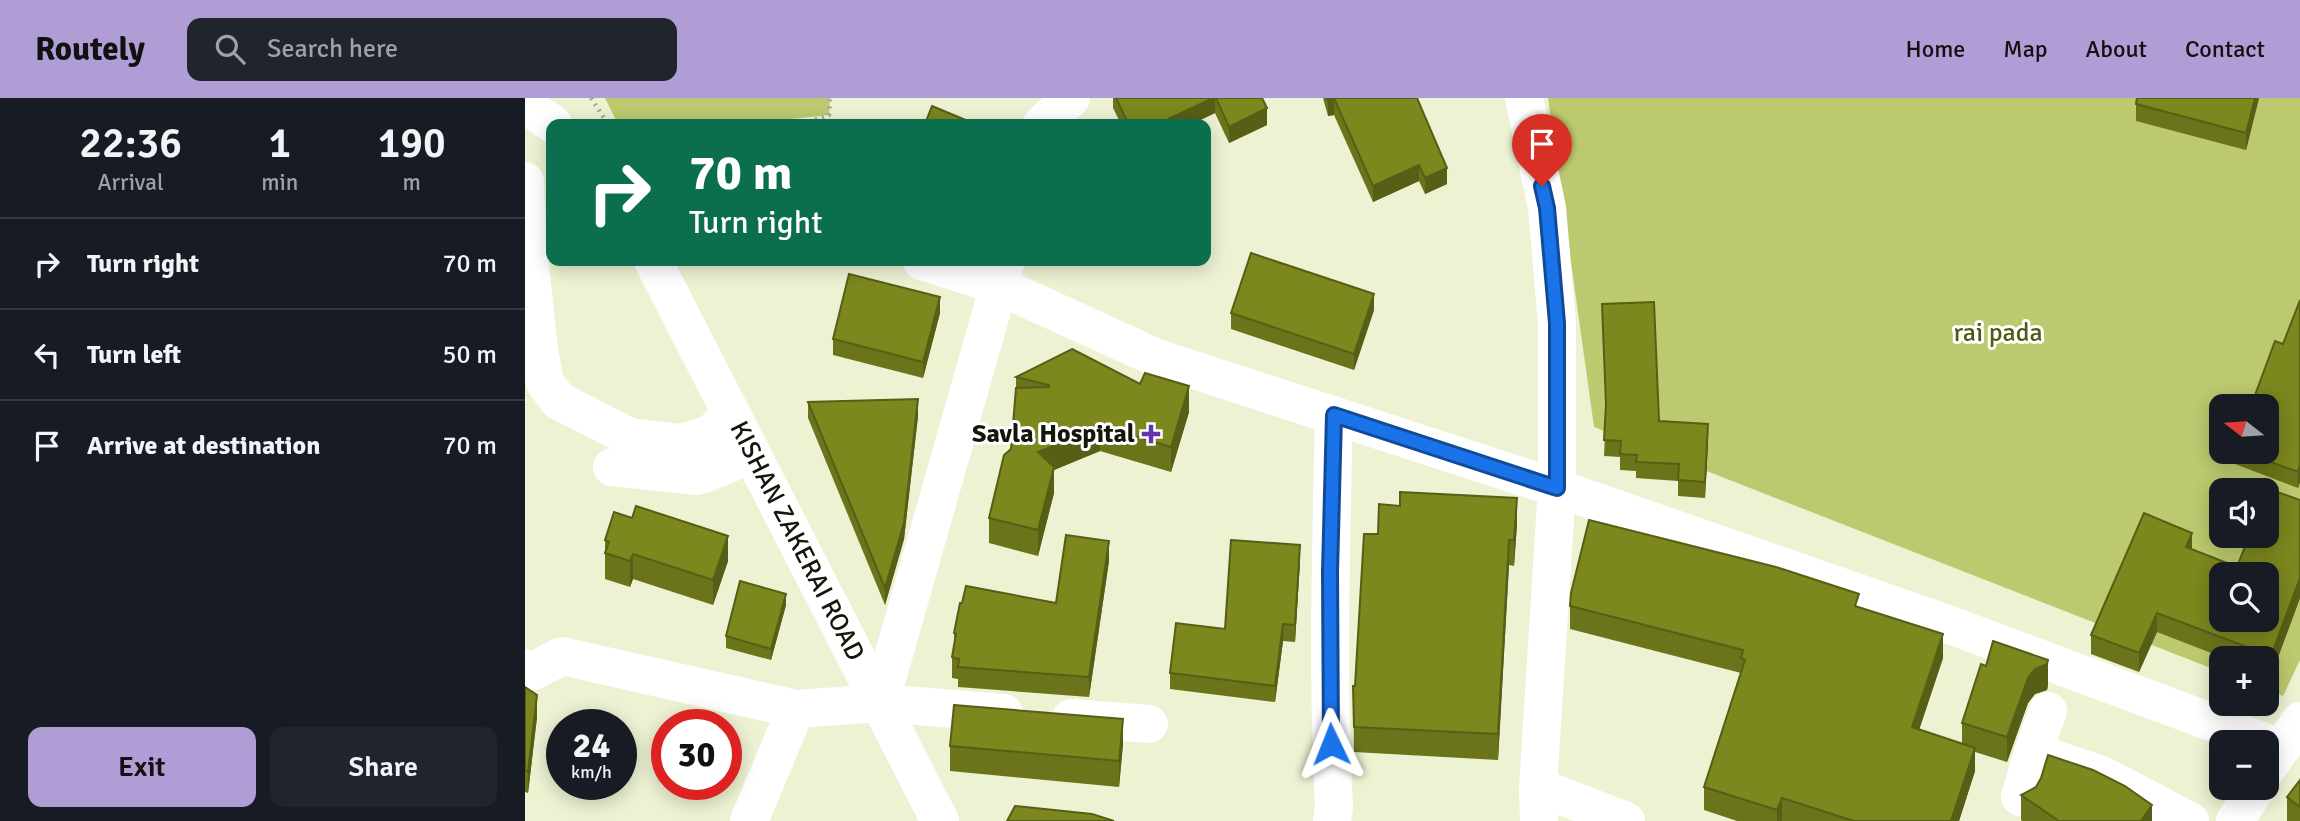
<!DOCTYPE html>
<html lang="en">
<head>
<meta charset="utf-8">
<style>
	:root { --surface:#171b24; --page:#20242c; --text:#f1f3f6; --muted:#9ea1a6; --line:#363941; --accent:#b09dd5 }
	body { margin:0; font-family:Signika,sans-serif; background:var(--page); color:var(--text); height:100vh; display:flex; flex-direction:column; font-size:26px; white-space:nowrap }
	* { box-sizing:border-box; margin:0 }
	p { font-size:23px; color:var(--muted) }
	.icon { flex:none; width:38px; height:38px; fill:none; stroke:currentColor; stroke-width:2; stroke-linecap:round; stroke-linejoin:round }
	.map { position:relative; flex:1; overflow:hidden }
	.drawer { display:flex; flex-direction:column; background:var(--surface); width:525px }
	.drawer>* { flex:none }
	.banner { position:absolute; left:21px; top:21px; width:665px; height:147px; border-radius:14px; box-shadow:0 4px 18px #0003; background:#0b6e4f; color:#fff; overflow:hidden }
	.needle { width:46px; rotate:287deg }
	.tools { position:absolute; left:1684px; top:296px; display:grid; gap:14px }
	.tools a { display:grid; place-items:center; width:70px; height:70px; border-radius:14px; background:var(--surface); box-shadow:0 4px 18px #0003; font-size:35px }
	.speed { position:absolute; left:21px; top:611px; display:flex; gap:14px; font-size:35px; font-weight:700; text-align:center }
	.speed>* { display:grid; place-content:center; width:91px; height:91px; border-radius:50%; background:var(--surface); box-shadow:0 4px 18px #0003; line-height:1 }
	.speed small { font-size:18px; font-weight:400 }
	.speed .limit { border:10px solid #d22; background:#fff; color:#111 }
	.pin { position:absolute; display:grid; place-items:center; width:60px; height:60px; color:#fff; margin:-72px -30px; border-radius:50% 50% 50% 0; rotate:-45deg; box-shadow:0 0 7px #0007 }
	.pin .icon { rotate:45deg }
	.me { position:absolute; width:77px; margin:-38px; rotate:358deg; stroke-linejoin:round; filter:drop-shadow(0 0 5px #0008) }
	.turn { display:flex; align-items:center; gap:24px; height:147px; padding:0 28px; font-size:32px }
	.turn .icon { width:91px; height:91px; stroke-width:2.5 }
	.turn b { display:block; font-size:49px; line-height:60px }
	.eta { display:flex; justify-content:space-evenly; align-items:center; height:119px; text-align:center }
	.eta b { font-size:42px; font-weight:600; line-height:49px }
	.button { display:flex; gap:14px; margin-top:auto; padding:14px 28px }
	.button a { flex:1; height:80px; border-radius:14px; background:var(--accent); color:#111; font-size:28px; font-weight:600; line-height:80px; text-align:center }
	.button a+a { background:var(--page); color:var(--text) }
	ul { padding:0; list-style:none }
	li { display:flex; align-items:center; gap:21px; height:91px; padding:0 28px; border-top:2px solid var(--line) }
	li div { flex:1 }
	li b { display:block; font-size:26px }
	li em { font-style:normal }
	header { display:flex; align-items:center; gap:42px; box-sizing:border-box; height:98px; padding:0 35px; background:var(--accent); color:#111 }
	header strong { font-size:33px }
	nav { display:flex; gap:38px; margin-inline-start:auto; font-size:24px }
	.search { width:490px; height:63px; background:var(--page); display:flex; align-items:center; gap:18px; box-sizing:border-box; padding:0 24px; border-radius:14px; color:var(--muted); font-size:26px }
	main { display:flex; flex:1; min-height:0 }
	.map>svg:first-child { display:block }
</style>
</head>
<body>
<header>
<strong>Routely</strong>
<div class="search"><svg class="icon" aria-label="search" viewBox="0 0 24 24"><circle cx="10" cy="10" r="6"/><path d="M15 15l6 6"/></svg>Search here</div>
<nav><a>Home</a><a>Map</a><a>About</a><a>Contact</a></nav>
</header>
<main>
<section class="drawer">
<div class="eta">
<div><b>22:36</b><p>Arrival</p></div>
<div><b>1</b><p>min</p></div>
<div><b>190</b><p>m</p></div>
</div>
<ul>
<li><svg class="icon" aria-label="right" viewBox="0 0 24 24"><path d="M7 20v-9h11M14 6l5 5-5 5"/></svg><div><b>Turn right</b></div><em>70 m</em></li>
<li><svg class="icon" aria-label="left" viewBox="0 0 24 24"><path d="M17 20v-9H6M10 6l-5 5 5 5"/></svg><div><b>Turn left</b></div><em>50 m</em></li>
<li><svg class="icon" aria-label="arrive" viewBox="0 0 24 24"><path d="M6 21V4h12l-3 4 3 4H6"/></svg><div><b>Arrive at destination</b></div><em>70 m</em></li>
</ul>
<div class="button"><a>Exit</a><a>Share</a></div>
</section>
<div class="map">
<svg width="1775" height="723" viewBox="0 0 1775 723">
	<rect width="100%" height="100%" fill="#ecf2d2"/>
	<!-- green -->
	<g fill="#bdc96f" fill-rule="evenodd">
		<path d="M80,0h225l-1,17 -85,9h-126z"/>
		<path d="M1023,0h752v562l-17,36 -17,-6v-32h-45v14l-627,-245zM1696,308h45v46h-45zM1696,392h45v46h-45zM1696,476h45v46h-45z"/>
	</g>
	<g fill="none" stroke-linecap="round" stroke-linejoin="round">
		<!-- path -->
		<g stroke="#a4a990" stroke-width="4.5" stroke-dasharray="2 5" stroke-linecap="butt">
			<path d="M66,0l17,26"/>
			<path d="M277,26l27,-9 1,-17"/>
		</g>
		<!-- minor -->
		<g stroke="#fff" stroke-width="38">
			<path d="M999,0l23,110 10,115v165l-19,299 1,34"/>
			<path d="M0,7l28,19"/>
			<path d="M517,26l29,-26"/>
			<path d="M0,83l2,57 12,112 6,33 14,18 71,36 51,6 30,-9 20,-21"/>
			<path d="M128,163l287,560"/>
			<path d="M397,163l77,25 158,72 400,130 382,133 326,121"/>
			<path d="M87,369l85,9 10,-3 45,-19"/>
			<path d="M0,570l8,3 29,-15 234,53"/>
			<path d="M355,605l126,-442"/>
			<path d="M546,620l78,6"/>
			<path d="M1508,654l15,-41"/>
			<path d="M1741,672l34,-49"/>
			<path d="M1013,689l88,34"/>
			<path d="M1495,699l13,-45 69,23 88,46"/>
			<path d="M224,723l47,-112 84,-6 124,10"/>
			<path d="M807,723l2,-14c-7,-130 -3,-261 0,-392"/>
			<path d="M1710,723l21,-33"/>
		</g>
	</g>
	<!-- wall -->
	<g fill="#6b741a">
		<path d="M588,0h149l5,27 -38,18 -14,-30 -23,11h-71l-8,-16z"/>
		<path d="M798,0h94l30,86 -22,10 -6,-13 -46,21 -39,-87 -6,1z"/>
		<path d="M1612,0h122l-13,52 -110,-29v-17z"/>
		<path d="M589,163h21l-2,5z"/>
		<path d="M1775,202v182l-2,6 -63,-24v-12h31l17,-108z"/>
		<path d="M1077,206l57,117 49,19 -3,58 -27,-2v-15l-42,-3v-7l-16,-1v-13l-16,-1 2,-45z"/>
		<path d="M849,212l-20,60 -123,-41v-16z"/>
		<path d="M415,215l-17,65 -90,-23v-16z"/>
		<path d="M491,279l173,35 -18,60 -71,-21 -46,19v23l-16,63 -49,-13v-25l22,-69 5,-61z"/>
		<path d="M283,304l110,14 -14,123 -19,66 -77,-187z"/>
		<path d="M1775,402v98l-29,78 -5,-2v-16h-42l-67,-26 -18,40 -48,-18v-19l101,-85 45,17z"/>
		<path d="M992,426l-3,42 -5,-1 -11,195 -144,-8 -1,-66h2l23,-152z"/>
		<path d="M80,442l123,21 -15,44 -80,-26 -3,8 -25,-8z"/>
		<path d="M584,463l-20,136 -131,-10v-8l-6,-1v-21l2,-10v-14l8,-30h94z"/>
		<path d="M775,463l-5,81 -12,-1 -8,61 -105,-13v-16l55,-44z"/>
		<path d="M261,507l-15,55 -45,-12v-12z"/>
		<path d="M1045,508l289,1 84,51 -24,72 43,14v-21l86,-38 -1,5 -12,4 -7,9 -21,59 -32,-10v19l-16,50h-222l-33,-11v-23l37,-114 -171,-44z"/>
		<path d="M0,589l12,30 -9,76 -3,-1z"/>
		<path d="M598,646l-4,43 -169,-16v-25z"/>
		<path d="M1775,682v41h-13v-24z"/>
		<path d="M1496,697l131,26h-130l-1,-1z"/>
	</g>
	<!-- shaded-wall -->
	<g fill="#575e15">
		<path d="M688,0h2v15l-23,11h-34z"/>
		<path d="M809,0v17l-6,1v-16z"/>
		<path d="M1730,0h4l-13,52v-17z"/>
		<path d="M742,10v17l-38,18v-16z"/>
		<path d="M894,67v16l-46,21v-16z"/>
		<path d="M922,70v16l-22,10v-16z"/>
		<path d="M849,196v16l-20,60v-16z"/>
		<path d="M415,199v16l-17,65v-16z"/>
		<path d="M664,288v26l-18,60v-25z"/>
		<path d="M393,301v17l-14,123 -19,66v-17z"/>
		<path d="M1183,326v16l-3,58v-16z"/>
		<path d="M575,328v25l-46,19v23l-16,63v-104z"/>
		<path d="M1775,367v17l-2,6v-16z"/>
		<path d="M992,400v26l-3,42v-26z"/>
		<path d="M1667,435v20l-6,-6z"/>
		<path d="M203,438v25l-15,44v-25z"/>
		<path d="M984,442v25l-11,195v-26z"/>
		<path d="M584,443v20l-20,136v-20z"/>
		<path d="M775,447v16l-5,81v-17z"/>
		<path d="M108,456v25l-3,8v-26z"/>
		<path d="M1775,480v20l-29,78v-20z"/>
		<path d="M261,496v11l-15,55v-11z"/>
		<path d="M1632,515v19l-18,40v-19z"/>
		<path d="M758,526v17l-8,61v-16z"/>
		<path d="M1418,536v24l-31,93v-24z"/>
		<path d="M1523,562v25l-1,5 -12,4 -7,9 -21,59v-25l21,-59 7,-9z"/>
		<path d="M12,597v22l-9,76v-21z"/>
		<path d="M598,621v25l-4,43v-26z"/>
		<path d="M1450,650v23l-16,50h-8z"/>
		<path d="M1257,700v23h-5v-11z"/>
		<path d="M1627,707v16h-11z"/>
	</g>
	<!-- building -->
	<g fill="#7c871e" stroke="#575e15" stroke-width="2" fill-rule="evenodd">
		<path d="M591,0h97l-55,26h-33l1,-5z"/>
		<path d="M691,0h46l5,10 -38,19z"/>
		<path d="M802,0h90l30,70 -22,10 -6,-13 -46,21 -39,-88 -6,2z"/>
		<path d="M1612,0h118l-9,35 -110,-29z"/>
		<path d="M407,8l43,18h-50z"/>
		<path d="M726,155l123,41 -20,60 -123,-41z"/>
		<path d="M324,176l91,23 -17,65 -90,-23z"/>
		<path d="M1775,202v165l-2,7 -54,-20h22v-46h-15l24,-65 8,3z"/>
		<path d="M1129,204l5,119 49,3 -3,58 -27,-2 1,-16 -43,-2 1,-7 -17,-1 1,-13 -17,-1 2,-36 -4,-100z"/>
		<path d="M547,251l68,35 5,-11 44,13 -18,61 -71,-21 -62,26 16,15 -16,63 -49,-12 15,-63 7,-6 5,-61 33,-1v-2l-33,-8z"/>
		<path d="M393,301l-14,124 -19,65 -77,-186z"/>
		<path d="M1741,390l34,12v78l-29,78 -114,-43 -18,40 -48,-18 53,-122 48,20 -6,14 51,20 12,-31h17zM1696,476h45v46h-45z"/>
		<path d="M875,394l117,6 -3,42h-5l-11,194 -144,-7 -1,-41h2l9,-152h14l1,-30 21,2z"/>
		<path d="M111,408l92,30 -15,44 -80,-26 -3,7 -25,-8 4,-11 -4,-2 9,-28 18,6z"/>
		<path d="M1064,422l187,47 83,27 -4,12 88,28 -31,93 63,21 -24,73h-97l-72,-23 -5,12 -73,-23 41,-127 -4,-2 2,-8 -173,-44 1,-13z"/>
		<path d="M541,437l43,6 -20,136 -131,-10 1,-8 -7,-2 4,-23 -2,-1 6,-30h2l4,-17 90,17z"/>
		<path d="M706,442l69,5 -5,80 -12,-1 -8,62 -105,-13 6,-50 49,6z"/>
		<path d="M215,483l46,13 -15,55 -45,-13z"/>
		<path d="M1468,543l55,19 -1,4 -12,5 -7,9 -21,59 -45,-14 19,-59 5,2z"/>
		<path d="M0,589l12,8 -9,77 -3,-1z"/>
		<path d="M429,607l169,14 -4,42 -169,-15z"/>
		<path d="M1523,657l45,15 32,16 27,19 -11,16h-82l-38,-26 15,-8 5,-9z"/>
		<path d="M1775,682v27l-13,-10z"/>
		<path d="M490,708l77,8 22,7h-107z"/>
	</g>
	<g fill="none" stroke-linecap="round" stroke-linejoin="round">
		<defs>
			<path id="route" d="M806,646l-1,-172 4,-157 223,73v-165l-10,-115 -5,-22"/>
		</defs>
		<!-- route casing -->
		<use href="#route" stroke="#114b97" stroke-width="18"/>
		<!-- route -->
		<use href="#route" stroke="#1a73e8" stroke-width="12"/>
	</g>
	<!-- markers -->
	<path fill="#6134ac" stroke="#fff" stroke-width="2.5" d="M622.5 325.5h7v7h7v7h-7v7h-7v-7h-7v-7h7z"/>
	<g text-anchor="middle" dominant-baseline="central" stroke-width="6" stroke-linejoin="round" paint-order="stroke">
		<!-- park labels -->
		<g font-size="26" fill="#51580f" stroke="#fff">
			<text x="1473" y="235">rai pada</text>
		</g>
		<!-- poi labels -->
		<g font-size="26" font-weight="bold" fill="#15160b" stroke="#fff" text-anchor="end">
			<text x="610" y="336">Savla Hospital</text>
		</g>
		<!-- street labels -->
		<g font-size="26" fill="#15160b" stroke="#fff">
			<text transform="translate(272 443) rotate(63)">KISHAN ZAKERAI ROAD</text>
		</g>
	</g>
</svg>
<div class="tools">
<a><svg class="needle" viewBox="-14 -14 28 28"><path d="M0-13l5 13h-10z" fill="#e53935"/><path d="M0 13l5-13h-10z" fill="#9ea1a6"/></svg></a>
<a><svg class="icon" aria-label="sound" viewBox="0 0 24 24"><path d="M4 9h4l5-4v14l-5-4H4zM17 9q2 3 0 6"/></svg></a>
<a><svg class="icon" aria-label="search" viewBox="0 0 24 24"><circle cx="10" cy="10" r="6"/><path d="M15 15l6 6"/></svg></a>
<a>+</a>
<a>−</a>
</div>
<div class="speed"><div>24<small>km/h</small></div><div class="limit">30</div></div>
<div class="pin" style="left:1017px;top:88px;background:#d93025"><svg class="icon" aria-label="arrive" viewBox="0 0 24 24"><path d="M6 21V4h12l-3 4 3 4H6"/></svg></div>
<svg class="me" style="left:806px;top:646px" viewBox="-20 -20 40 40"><path d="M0-17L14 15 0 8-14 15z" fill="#1a73e8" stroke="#fff" stroke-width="4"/></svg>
<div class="banner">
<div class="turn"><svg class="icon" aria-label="right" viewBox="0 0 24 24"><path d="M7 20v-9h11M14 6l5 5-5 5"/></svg><div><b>70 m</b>Turn right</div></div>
</div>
</div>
</main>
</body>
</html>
